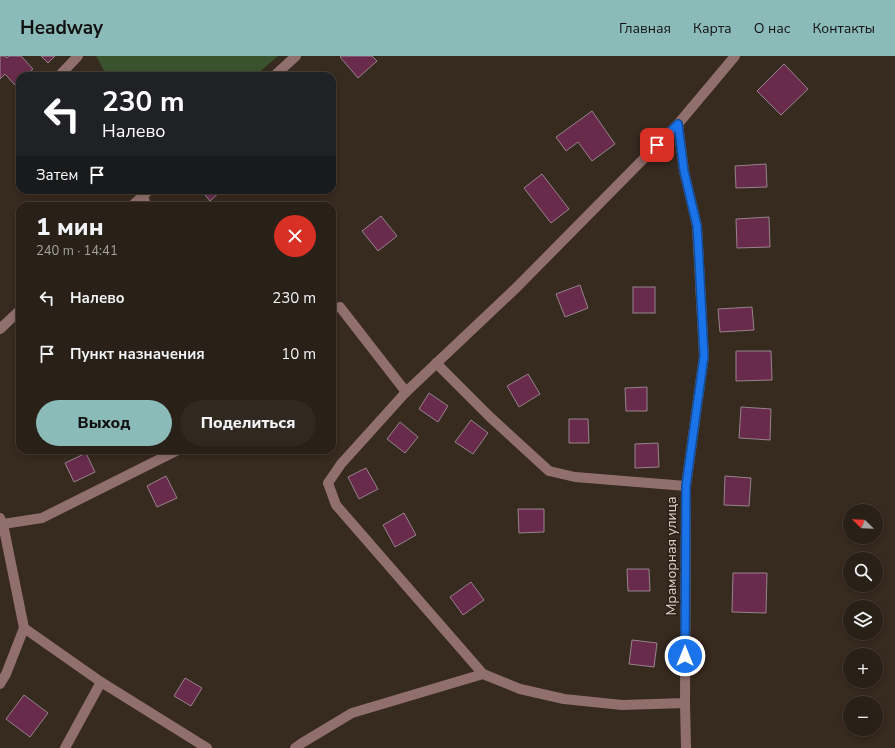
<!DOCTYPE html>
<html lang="ru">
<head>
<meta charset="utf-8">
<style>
	:root { --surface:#292017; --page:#312820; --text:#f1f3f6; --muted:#a5a3a1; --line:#453e36; --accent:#8bbbb9 }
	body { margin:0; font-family:"Nunito Sans",sans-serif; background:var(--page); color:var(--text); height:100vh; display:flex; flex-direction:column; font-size:15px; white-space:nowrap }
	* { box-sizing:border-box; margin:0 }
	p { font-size:13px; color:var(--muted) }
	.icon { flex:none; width:22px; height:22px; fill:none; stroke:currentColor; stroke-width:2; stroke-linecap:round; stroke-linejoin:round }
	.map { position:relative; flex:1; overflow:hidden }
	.panel { position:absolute; left:16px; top:146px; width:320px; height:252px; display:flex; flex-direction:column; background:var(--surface); border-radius:12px; box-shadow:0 2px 6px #0003,0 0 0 1px var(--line) }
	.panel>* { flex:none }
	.banner { position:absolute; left:16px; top:16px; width:320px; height:122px; border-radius:12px; box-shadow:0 2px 6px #0003,0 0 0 1px var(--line); background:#202124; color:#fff; overflow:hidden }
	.needle { width:26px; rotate:293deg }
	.buttons { position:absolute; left:843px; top:448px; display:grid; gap:8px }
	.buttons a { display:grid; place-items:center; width:40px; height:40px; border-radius:50%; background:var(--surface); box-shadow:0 2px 6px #0003,0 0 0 1px var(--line); font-size:20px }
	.pin { position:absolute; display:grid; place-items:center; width:34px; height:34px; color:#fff; margin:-17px; border-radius:8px; box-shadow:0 2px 6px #0006 }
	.me { position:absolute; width:44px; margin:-22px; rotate:0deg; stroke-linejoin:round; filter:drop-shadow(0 0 3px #0008) }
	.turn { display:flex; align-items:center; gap:14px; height:84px; padding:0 20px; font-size:18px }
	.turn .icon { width:52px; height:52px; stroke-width:2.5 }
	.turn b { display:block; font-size:28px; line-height:34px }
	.then { display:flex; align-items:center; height:38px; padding:0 20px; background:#0003; gap:8px; font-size:15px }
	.round { display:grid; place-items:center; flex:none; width:42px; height:42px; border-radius:21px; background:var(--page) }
	.headline { display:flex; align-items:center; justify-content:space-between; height:68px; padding:0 20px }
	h1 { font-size:24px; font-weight:800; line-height:30px }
	.action { display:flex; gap:8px; margin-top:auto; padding:8px 20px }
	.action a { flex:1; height:46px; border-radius:24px; background:var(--accent); color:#111; font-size:16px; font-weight:800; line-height:46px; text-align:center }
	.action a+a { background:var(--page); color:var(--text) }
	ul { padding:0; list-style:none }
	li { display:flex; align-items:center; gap:12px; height:56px; padding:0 20px }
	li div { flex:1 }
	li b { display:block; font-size:15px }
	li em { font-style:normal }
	header { display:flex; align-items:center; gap:24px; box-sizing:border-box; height:56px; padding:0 20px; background:var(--accent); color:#111 }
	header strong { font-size:19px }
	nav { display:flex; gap:22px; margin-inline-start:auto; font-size:14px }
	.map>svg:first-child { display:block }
</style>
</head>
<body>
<header>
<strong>Headway</strong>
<nav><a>Главная</a><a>Карта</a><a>О нас</a><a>Контакты</a></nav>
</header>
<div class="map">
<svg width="895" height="692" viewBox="0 0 895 692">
	<rect width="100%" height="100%" fill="#372a1f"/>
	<!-- green -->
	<path fill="#39532e" d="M96,0h182l-23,20h-148z"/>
	<!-- building -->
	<g fill="#682b4c" stroke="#97838c">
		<path d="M0,0h6l1,2 2,-2h12l12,13 -8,7h-5v4l-5,5 -10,-11 -5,5z"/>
		<path d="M41,0h14l-7,7z"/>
		<path d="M341,0h31l5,5 -19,17 -18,-21z"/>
		<path d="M784,8l24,25 -27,26 -24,-24z"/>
		<path d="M592,55l23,33 -23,17 -14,-19 -12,9 -10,-14z"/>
		<path d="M766,108l1,23 -31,1 -1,-22z"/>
		<path d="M542,118l27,35 -18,14 -27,-35z"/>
		<path d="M201,134h21l-12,11z"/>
		<path d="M381,160l16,20 -19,15 -16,-20z"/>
		<path d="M769,161l1,30 -33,1 -1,-29z"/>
		<path d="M580,229l8,23 -23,9 -9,-23z"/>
		<rect x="633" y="231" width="22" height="26"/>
		<path d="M752,251l2,23 -34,2 -2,-23z"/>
		<path d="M736,295h35l1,29 -36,1z"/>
		<path d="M528,318l12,20 -21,13 -12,-21z"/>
		<path d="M647,331v24h-21l-1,-23z"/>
		<path d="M429,337l19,13 -10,16 -19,-13z"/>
		<path d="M741,351l30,2 -1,31 -31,-2z"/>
		<path d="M569,363h19l1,24h-20z"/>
		<path d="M471,364l17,13 -15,21 -18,-12z"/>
		<path d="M400,366l18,15 -13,16 -18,-14z"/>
		<path d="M658,387l1,24 -24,1v-24z"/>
		<path d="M86,397l9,19 -21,10 -9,-19z"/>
		<path d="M366,412l12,21 -19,10 -11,-22z"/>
		<path d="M166,420l11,22 -20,9 -10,-21z"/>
		<path d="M725,420l26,2 -2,28 -25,-1z"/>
		<path d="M518,453h26v23l-25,1z"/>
		<path d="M404,457l12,22 -21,12 -12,-22z"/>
		<path d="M627,513h22l1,22h-22z"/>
		<path d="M733,517h34l-1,40 -34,-1z"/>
		<path d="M471,526l13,18 -21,15 -13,-18z"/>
		<path d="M632,584l25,3 -3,24 -25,-3z"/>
		<path d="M185,622l17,10 -11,18 -17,-10z"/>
		<path d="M24,639l24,18 -18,24 -24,-18z"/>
	</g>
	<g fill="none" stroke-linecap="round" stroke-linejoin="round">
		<!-- minor -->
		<g stroke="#916f6d" stroke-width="10">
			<path d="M59,20l19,-20"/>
			<path d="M274,20l22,-20"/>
			<path d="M143,139l3,11"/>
			<path d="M132,150l17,-16"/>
			<path d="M340,251l66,85"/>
			<path d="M0,273l20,-19"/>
			<path d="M436,307l54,54 59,54 26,6 111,9"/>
			<path d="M0,462l3,6 21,104 -18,46 -6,10"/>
			<path d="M3,468l39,-6 136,-68"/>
			<path d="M24,572l77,54 106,66"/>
			<path d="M483,618l-147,-169 -8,-22 13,-19 65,-72 111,-105 161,-163 57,-68"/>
			<path d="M685,647l1,45"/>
			<path d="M65,692l36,-66"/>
			<path d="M295,692l7,-5 50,-30 131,-39 37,15 44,10 58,6 63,-2 1,-217 18,-130 -7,-130 -13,-55 -6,-47"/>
		</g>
	</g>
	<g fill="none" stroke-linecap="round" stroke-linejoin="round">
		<defs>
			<path id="route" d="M657,89l21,-21 6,47 13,55 1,15 6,115 -18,130 -1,170"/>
		</defs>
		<!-- route casing -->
		<use href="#route" stroke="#114b97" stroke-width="10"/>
		<!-- route -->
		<use href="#route" stroke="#1a73e8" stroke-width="7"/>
	</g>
	<g text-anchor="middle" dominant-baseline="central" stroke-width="3" stroke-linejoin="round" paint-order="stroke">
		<!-- street labels -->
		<g font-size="14" fill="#dcd3cc" stroke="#2d2016">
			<text transform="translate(671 500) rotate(-90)">Мраморная улица</text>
		</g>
	</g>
</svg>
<div class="buttons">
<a><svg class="needle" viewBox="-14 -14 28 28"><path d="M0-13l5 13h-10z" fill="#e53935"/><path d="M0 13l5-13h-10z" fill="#a5a3a1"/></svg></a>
<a><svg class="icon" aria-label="search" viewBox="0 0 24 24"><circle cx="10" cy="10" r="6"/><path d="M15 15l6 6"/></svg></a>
<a><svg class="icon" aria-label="layers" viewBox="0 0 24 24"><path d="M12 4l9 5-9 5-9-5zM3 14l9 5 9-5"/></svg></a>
<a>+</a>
<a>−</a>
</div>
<div class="pin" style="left:657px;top:89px;background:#d93025"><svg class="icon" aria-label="arrive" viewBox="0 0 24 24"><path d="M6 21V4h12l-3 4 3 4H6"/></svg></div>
<svg class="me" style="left:685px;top:600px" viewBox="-20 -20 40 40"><circle r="17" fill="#1a73e8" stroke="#fff" stroke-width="3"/><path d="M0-11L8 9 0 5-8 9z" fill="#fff"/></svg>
<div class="banner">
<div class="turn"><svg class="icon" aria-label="left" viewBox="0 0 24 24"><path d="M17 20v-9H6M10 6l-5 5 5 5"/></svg><div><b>230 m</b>Налево</div></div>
<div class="then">Затем<svg class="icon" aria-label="arrive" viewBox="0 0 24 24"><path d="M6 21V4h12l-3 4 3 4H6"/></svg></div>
</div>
<section class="panel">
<div class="headline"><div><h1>1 мин</h1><p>240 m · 14:41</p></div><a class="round" style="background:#d93025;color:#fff"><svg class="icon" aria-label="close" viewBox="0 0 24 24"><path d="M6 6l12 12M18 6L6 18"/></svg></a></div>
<ul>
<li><svg class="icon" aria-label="left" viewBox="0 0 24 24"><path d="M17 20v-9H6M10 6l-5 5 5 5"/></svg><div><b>Налево</b></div><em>230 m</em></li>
<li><svg class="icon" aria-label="arrive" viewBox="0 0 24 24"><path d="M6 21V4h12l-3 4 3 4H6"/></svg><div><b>Пункт назначения</b></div><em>10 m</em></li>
</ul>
<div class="action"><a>Выход</a><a>Поделиться</a></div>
</section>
</div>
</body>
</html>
